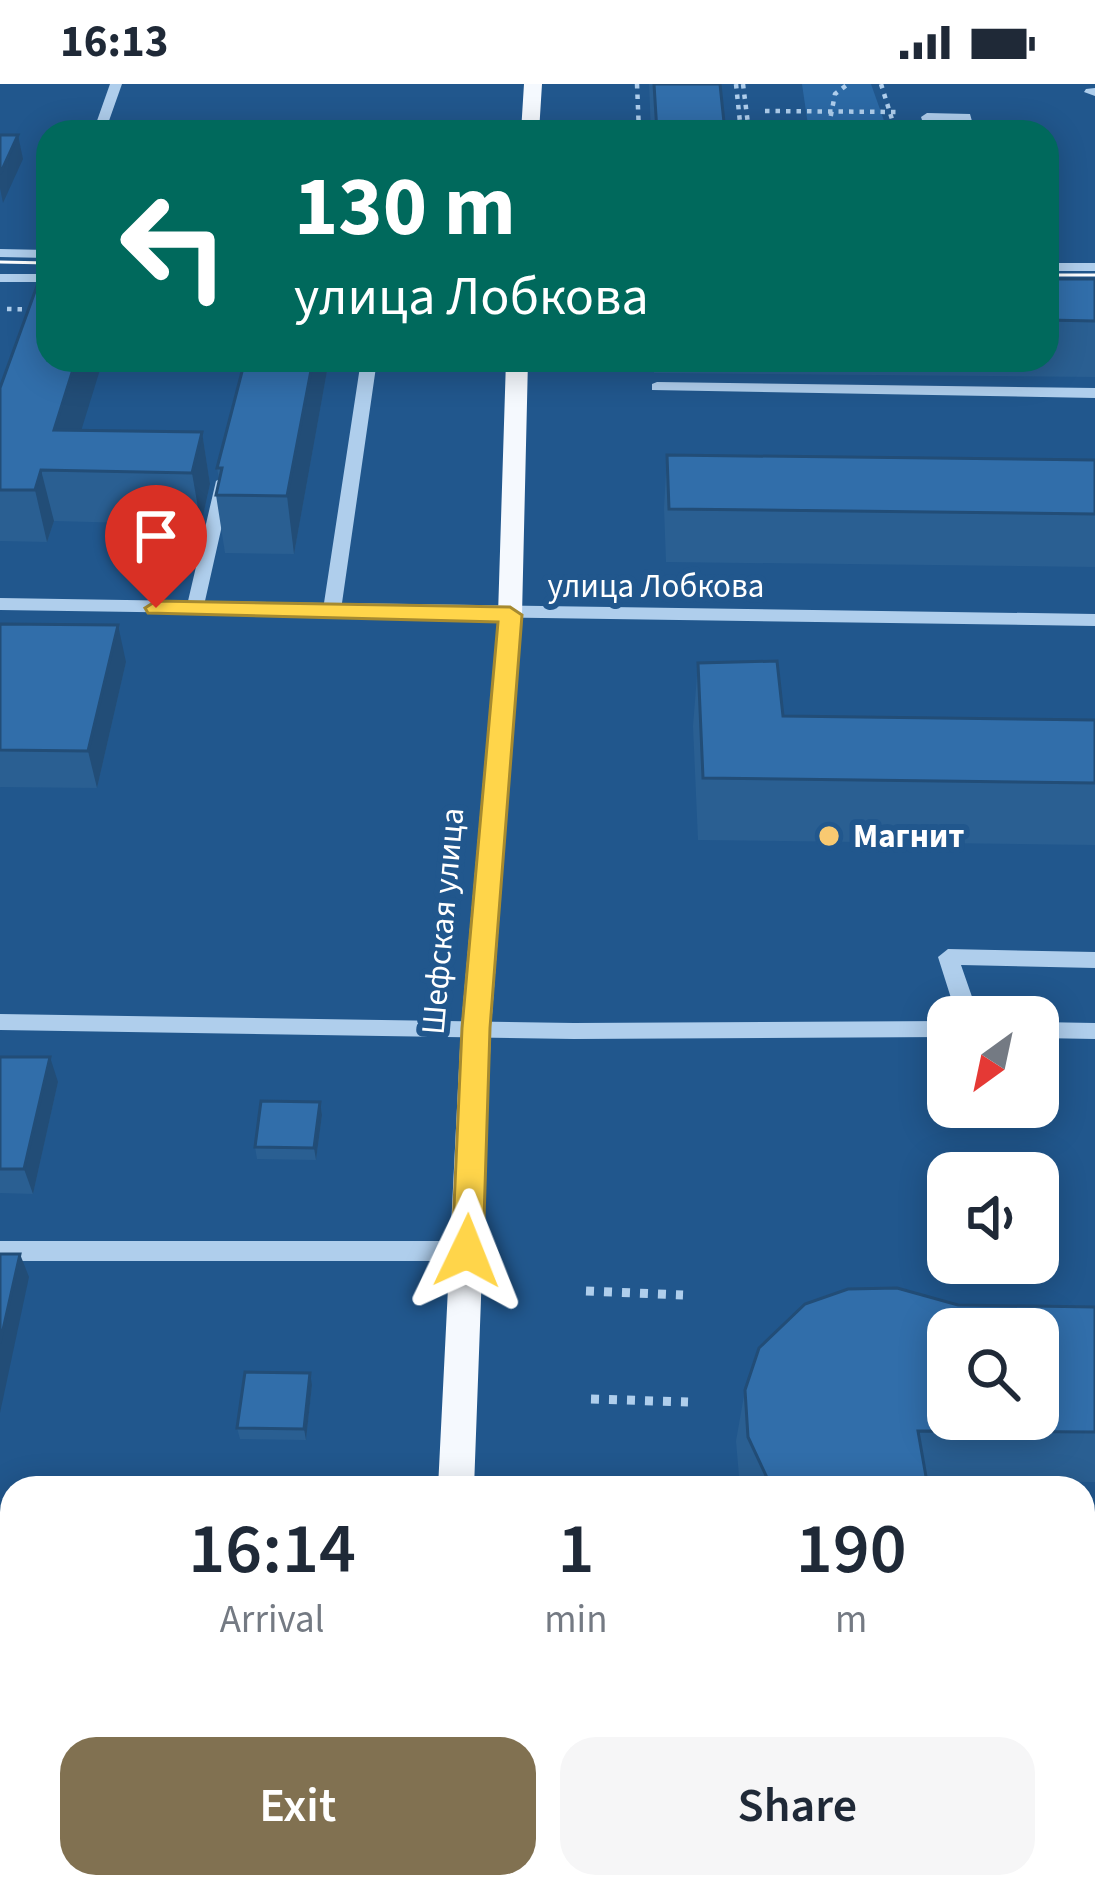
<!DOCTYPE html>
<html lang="en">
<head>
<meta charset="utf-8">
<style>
	:root { --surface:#fff; --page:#f6f6f7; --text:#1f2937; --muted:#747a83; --accent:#817151 }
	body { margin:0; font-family:"Source Sans 3",sans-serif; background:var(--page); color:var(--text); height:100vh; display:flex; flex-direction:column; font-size:45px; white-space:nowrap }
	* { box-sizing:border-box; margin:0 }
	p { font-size:39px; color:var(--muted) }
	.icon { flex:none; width:66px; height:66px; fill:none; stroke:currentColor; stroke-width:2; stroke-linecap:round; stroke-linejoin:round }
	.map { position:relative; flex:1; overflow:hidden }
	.details { position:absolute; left:0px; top:1392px; width:1095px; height:423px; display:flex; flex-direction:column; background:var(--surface); border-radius:36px 36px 0 0; box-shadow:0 6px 30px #0003 }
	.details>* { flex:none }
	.top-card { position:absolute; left:36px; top:36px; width:1023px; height:252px; border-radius:36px; box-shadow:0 6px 30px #0003; background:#00695c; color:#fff; overflow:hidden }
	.needle { width:78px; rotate:213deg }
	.controls { position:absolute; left:927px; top:912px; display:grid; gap:24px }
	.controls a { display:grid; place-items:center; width:132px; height:132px; border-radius:24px; background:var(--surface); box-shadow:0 6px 30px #0003; font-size:60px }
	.pin { position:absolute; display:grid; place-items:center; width:102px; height:102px; color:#fff; margin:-123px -51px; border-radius:50% 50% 50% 0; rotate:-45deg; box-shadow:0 0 12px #0007 }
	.pin .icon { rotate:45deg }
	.me { position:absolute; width:132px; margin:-66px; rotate:2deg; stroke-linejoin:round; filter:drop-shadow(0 0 9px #0008) }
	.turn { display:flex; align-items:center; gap:42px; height:252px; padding:0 60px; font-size:54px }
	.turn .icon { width:156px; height:156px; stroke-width:2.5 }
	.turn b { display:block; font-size:84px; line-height:102px }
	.eta { display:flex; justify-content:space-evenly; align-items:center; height:204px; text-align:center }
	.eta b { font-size:72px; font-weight:600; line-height:84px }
	.button { display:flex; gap:24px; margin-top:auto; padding:24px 60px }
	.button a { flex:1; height:138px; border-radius:36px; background:var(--accent); color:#fff; font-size:48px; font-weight:600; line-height:138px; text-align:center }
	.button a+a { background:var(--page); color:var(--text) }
	.status { display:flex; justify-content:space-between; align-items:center; height:84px; padding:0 60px; background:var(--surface); direction:ltr }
	.status svg { height:33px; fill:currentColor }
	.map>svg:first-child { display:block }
</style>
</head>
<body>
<div class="status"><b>16:13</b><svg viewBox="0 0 49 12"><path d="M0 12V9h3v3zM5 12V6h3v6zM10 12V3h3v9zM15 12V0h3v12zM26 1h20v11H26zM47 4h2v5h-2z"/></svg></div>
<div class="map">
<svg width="1095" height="1814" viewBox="0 0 1095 1814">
	<rect width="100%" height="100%" fill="#21578d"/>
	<!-- green -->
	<g fill="#2b69a5">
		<path d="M802,0h69l17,48h-79z"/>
		<rect x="1083" y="1524" width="12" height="154"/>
	</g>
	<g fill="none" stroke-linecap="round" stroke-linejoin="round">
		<!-- path-far1 -->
		<g stroke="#afceec" stroke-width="4.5" stroke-dasharray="4.5 6" stroke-linecap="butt">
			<path d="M637,0l2,48"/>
			<path d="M736,0l5,48"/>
			<path d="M743,0l6,48"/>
			<path d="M881,0l15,48"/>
			<path d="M765,27l135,1"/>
			<path d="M818,48l12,-12 5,-26 13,-10"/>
			<path d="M7,225l41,1"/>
		</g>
		<!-- path -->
		<g stroke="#afceec" stroke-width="9" stroke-dasharray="8 10" stroke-linecap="butt">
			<path d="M586,1207l97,4"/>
			<path d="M591,1315l97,3"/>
			<path d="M1083,1428h12"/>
		</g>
		<!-- minor -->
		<g fill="#afceec" fill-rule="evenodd">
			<path d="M110,0h12l-17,48h-12z"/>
			<path d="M1095,4v8l-11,-4 2,-3z"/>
			<path d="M927,29l43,1 5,18h-12l-3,-11 -38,-1 -1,-3z"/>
			<path d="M0,165l48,1v8l-48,-1z"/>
			<rect x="1047" y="179" width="48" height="8"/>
			<rect x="0" y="190" width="48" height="8"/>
			<path d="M361,276h16l-35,243 753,11v12l-1095,-16v-12l188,3 28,-120 8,-5 8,5 -27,120 119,2z"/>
			<path d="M657,298l438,6v10l-443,-8v-6z"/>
			<path d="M948,865l147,3v16l-134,-3 18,52h-22l-19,-60z"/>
			<path d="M0,930l574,9 374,-2v16l-374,2 -574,-9z"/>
			<path d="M1038,938l57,1v16l-57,-1z"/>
			<path d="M0,1157h467l8,3 4,7 -4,7 -8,3h-467z"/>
			<rect x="1083" y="1468" width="12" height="26"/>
			<path d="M0,1775l12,1v27h6l-18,2z"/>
			<path d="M1083,1791h12v23h-88l-6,-11h82z"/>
		</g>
		<!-- major -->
		<g fill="#f5f9fe" fill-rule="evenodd">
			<path d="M524,0h18l-3,48h-18z"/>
			<path d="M506,276h22l-6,255 -31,413 -17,460h-36l23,-460 37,-413z"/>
			<path d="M415,1803h42l-1,11h-42z"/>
		</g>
		<!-- tram -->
		<g stroke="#fff" stroke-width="3">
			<path d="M0,178l48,1"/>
			<path d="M1047,191h48"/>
		</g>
	</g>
	<!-- wall -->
	<g fill="#2a5f92">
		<path d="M649,0h71l5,48h-74z"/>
		<path d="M1047,195h48v98l-441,-4 -1,-13h394z"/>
		<path d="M329,276l-35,194 -69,-1 -9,-58 3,-16 -2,-11z"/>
		<path d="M0,304l81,42 121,2 8,52 -9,41 -147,-4 -7,21 -47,-1z"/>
		<path d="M667,371l428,5v107l-429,-5 -2,-54z"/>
		<path d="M0,540l126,38 -29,126 -97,-1z"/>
		<path d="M698,579l85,53 312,4v125l-397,-5 -5,-114z"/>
		<path d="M0,973l58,25 -25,112 -33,-1z"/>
		<path d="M320,1018l2,13 -6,45 -59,-1 -2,-12z"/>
		<path d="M958,1221l137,2v175l-169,-1 2,7h-188l-4,-47 9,-51z"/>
		<path d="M312,1301l-6,55 -66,-1 -3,-11z"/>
	</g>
	<!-- shaded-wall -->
	<g fill="#224d77">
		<path d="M18,51l5,24 -20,44 -3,-15v-14z"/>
		<path d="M76,276h27l-34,110 -15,-40z"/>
		<path d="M313,276h16l-35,194 -7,-58z"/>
		<path d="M202,348l8,52 -9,41 -9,-52z"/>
		<path d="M41,386l13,51 -7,21 -12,-52z"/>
		<path d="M118,541l8,37 -29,126 -9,-37z"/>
		<path d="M50,973l8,25 -25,112 -9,-25z"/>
		<path d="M320,1018l2,13 -6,45 -2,-12z"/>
		<path d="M20,1170l9,23 -29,136v-70z"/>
		<path d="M310,1289l2,12 -6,55 -2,-11z"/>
	</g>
	<!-- building -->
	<g fill="#316eaa" stroke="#224d77" stroke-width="3" fill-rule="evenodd">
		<path d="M654,0h66l5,48h-68z"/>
		<path d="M0,51h18l-18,39z"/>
		<path d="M1047,195h48v42l-48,-1z"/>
		<path d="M37,202h11v74h28l-22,70 148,2 -10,41 -151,-3 -6,20h-35v-102z"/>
		<path d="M245,276h68l-26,136 -71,-1 6,-27h-5z"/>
		<path d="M667,371l428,5v54l-426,-5z"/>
		<path d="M0,540l118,1 -30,126 -88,-1z"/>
		<path d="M777,577l6,55 312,4v63l-392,-5 -5,-115z"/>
		<path d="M0,973h50l-26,112h-24z"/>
		<path d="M261,1017l59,1 -6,46 -59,-1z"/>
		<path d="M0,1170h20l-20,89z"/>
		<path d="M897,1204l61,17 137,2v125l-177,-1 10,57h-158l-1,-6 -21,-45 -3,-47 14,-42 46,-44 43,-15zM948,1245h90v90h-90z"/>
		<path d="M245,1288l65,1 -6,56 -67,-1z"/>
		<path d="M50,1400l68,1 -1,3h-68z"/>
	</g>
	<!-- route -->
	<path fill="#ffd54a" stroke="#a68a30" stroke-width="3" d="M156,517l354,6 12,8 -32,413 -7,223 -5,9 -11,4 -10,-4 -5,-9 10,-223 36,-406 -350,-9 -3,-5z"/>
	<!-- markers -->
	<circle fill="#f8c971" stroke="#21578d" stroke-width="4.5" cx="829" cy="752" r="12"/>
	<g text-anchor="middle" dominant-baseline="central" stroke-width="12" stroke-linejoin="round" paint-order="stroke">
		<!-- street labels -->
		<g font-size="33" fill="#fff" stroke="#21578d">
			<text x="656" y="502">улица Лобкова</text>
			<text transform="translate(443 837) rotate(-85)">Шефская улица</text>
		</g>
		<!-- poi labels -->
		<g font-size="33" font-weight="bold" fill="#fff" stroke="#21578d" text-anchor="start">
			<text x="853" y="752">Магнит</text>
		</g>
	</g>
</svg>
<div class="controls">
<a><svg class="needle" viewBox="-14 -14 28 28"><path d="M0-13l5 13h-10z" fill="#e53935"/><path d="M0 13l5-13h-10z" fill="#747a83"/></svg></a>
<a><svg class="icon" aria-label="sound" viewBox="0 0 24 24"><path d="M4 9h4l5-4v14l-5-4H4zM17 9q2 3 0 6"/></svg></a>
<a><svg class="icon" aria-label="search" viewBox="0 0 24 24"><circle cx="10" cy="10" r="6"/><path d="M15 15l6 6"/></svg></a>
</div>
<div class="pin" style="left:156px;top:524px;background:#d93025"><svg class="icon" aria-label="arrive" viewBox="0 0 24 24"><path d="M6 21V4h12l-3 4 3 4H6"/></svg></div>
<svg class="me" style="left:467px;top:1167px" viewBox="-20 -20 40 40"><path d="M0-17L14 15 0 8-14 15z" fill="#ffd54a" stroke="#fff" stroke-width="4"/></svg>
<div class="top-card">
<div class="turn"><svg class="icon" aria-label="left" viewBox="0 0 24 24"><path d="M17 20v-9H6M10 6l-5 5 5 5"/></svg><div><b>130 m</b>улица Лобкова</div></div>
</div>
<section class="details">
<div class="eta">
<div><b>16:14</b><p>Arrival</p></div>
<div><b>1</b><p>min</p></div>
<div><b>190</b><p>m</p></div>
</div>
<div class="button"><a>Exit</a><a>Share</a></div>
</section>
</div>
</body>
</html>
